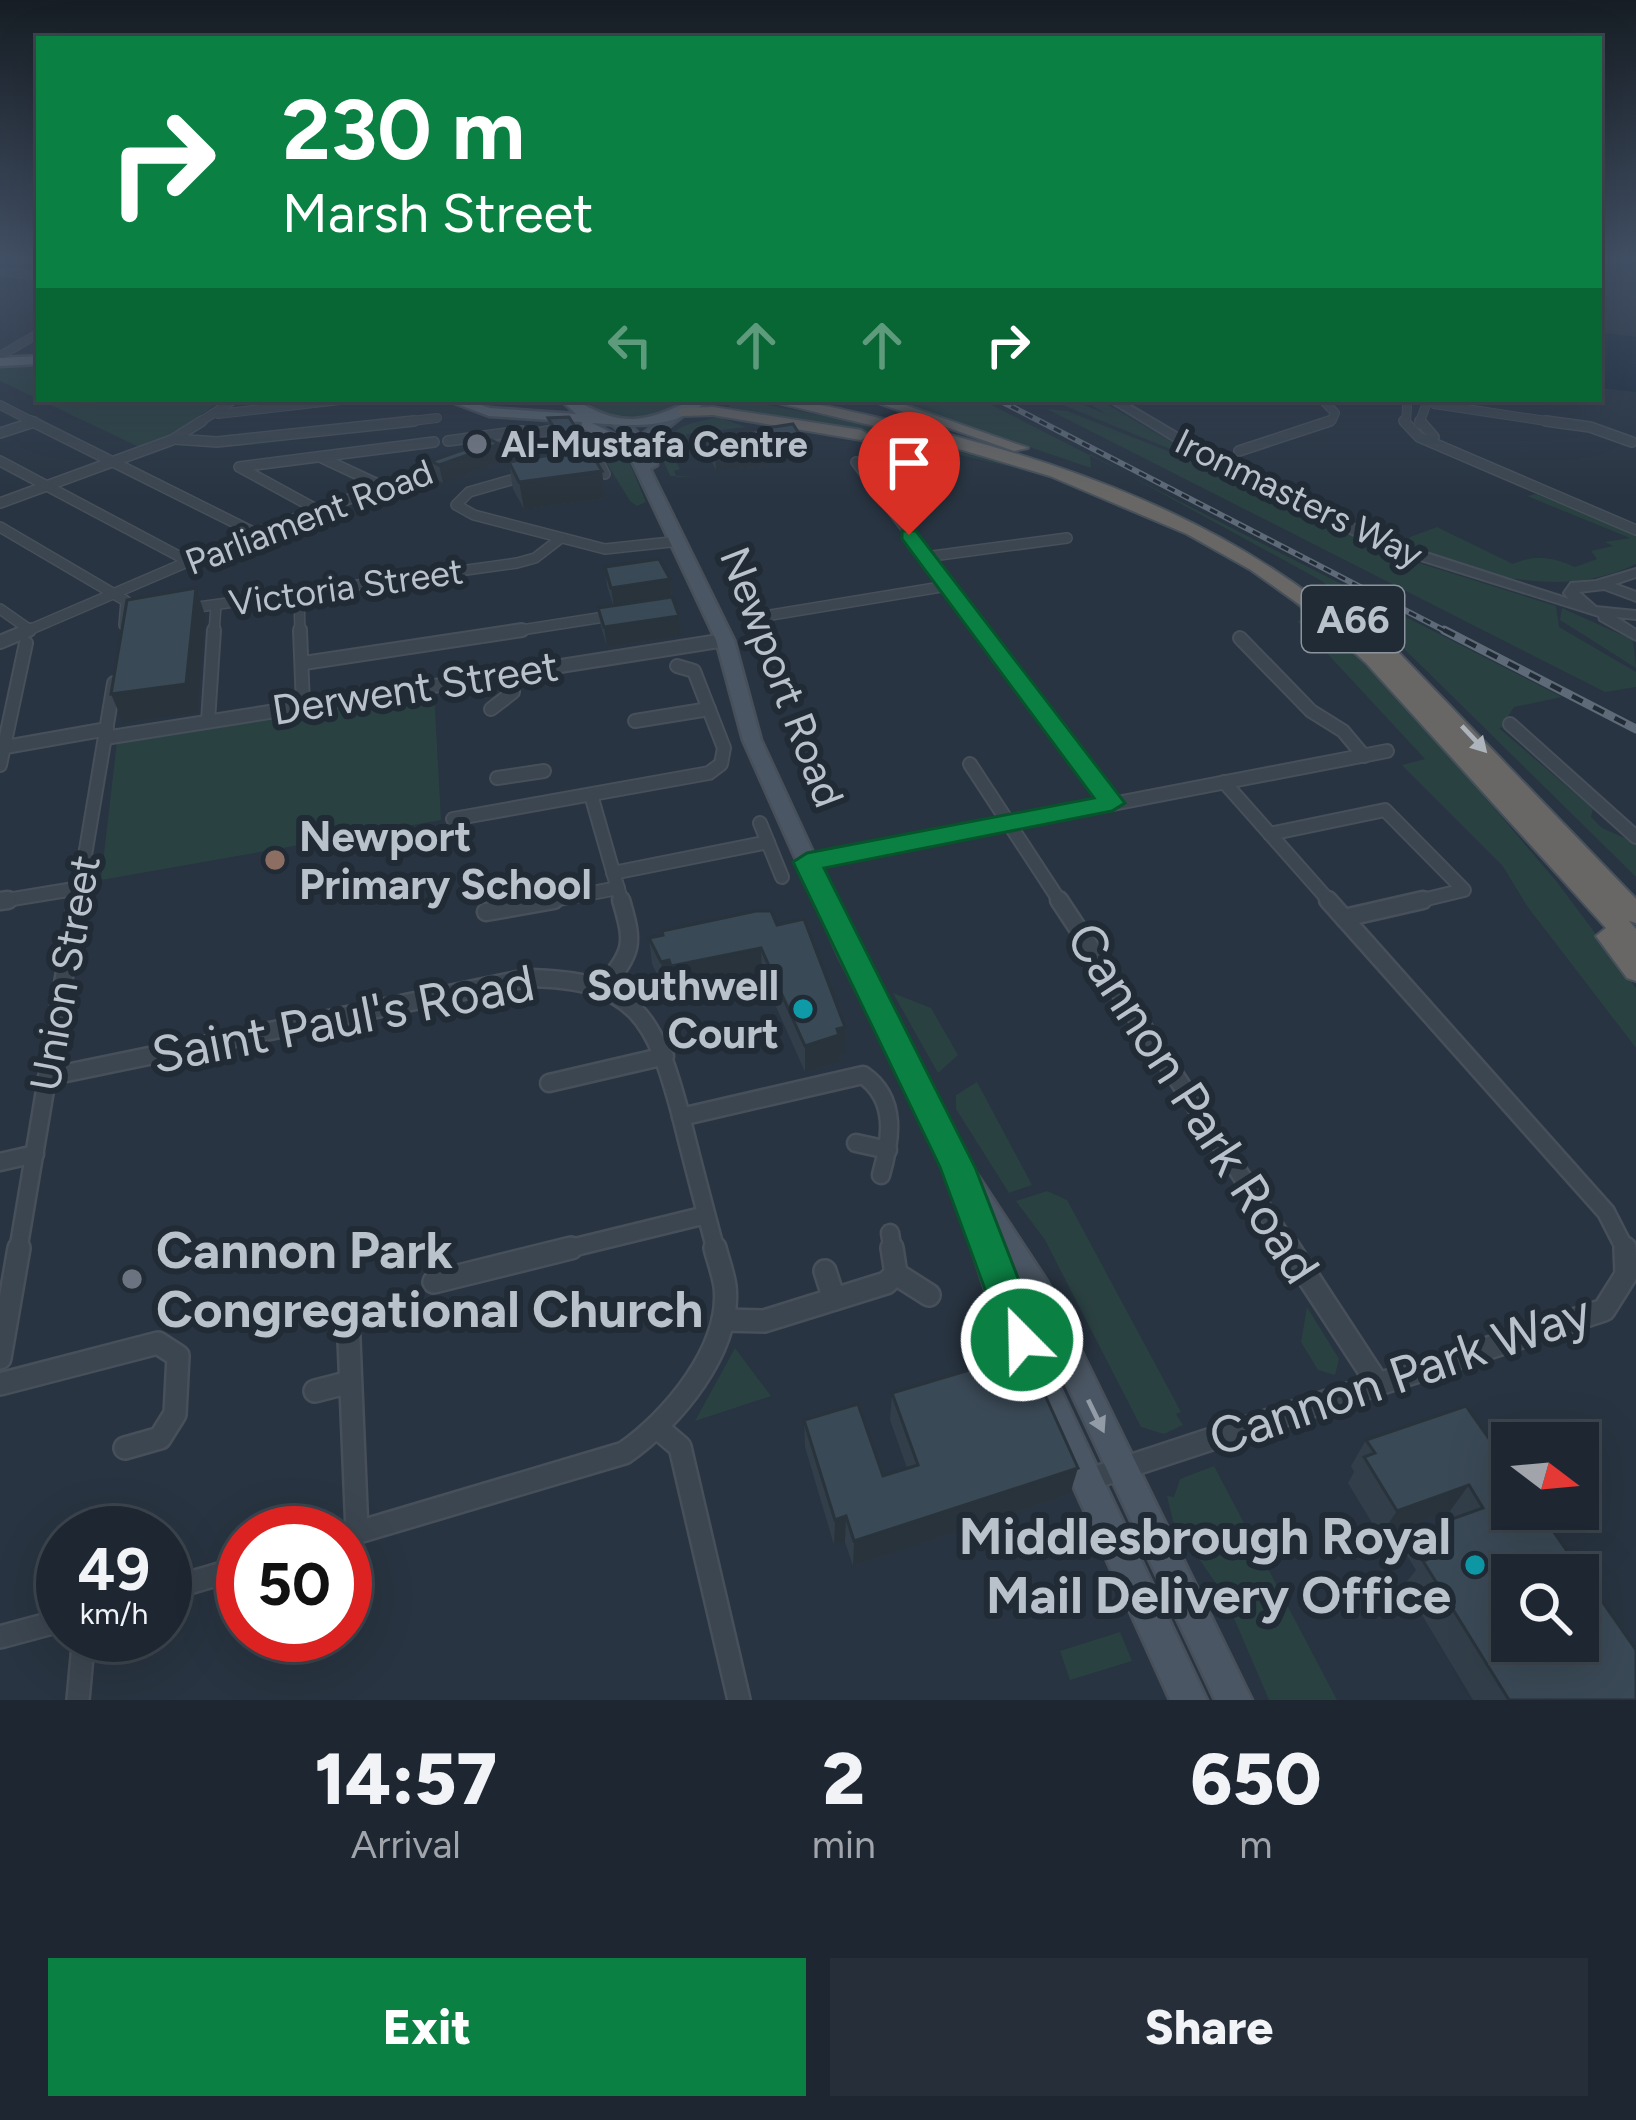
<!DOCTYPE html>
<html lang="en">
<head>
<meta charset="utf-8">
<style>
	:root { --surface:#1e2731; --page:#262f39; --text:#f1f3f6; --muted:#a1a5ab; --line:#3c444d; --accent:#0b8043 }
	body { margin:0; font-family:Figtree,sans-serif; background:var(--page); color:var(--text); height:100vh; display:flex; flex-direction:column; font-size:45px; white-space:nowrap }
	* { box-sizing:border-box; margin:0 }
	p { font-size:39px; color:var(--muted) }
	.icon { flex:none; width:66px; height:66px; fill:none; stroke:currentColor; stroke-width:2; stroke-linecap:round; stroke-linejoin:round }
	.map { position:relative; height:1700px; overflow:hidden }
	.details { display:flex; flex-direction:column; background:var(--surface); flex:1 }
	.details>* { flex:none }
	.hud { position:absolute; left:36px; top:36px; width:1566px; height:366px; border-radius:0px; box-shadow:0 12px 48px #0002,0 0 0 3px var(--line); background:#0b8043; color:#fff; overflow:hidden }
	.needle { width:78px; rotate:106deg }
	.buttons { position:absolute; left:1491px; top:1422px; display:grid; gap:24px }
	.buttons a { display:grid; place-items:center; width:108px; height:108px; border-radius:0px; background:var(--surface); box-shadow:0 12px 48px #0002,0 0 0 3px var(--line); font-size:60px }
	.speed { position:absolute; left:36px; top:1506px; display:flex; gap:24px; font-size:60px; font-weight:700; text-align:center }
	.speed>* { display:grid; place-content:center; width:156px; height:156px; border-radius:50%; background:var(--surface); box-shadow:0 12px 48px #0002,0 0 0 3px var(--line); line-height:1 }
	.speed small { font-size:30px; font-weight:400 }
	.speed .limit { border:18px solid #d22; background:#fff; color:#111 }
	.pin { position:absolute; display:grid; place-items:center; width:102px; height:102px; color:#fff; margin:-123px -51px; border-radius:50% 50% 50% 0; rotate:-45deg; box-shadow:0 0 12px #0007 }
	.pin .icon { rotate:45deg }
	.me { position:absolute; width:132px; margin:-66px; rotate:337deg; stroke-linejoin:round; filter:drop-shadow(0 0 9px #0008) }
	.turn { display:flex; align-items:center; gap:42px; height:252px; padding:0 48px; font-size:54px }
	.turn .icon { width:156px; height:156px; stroke-width:2.5 }
	.turn b { display:block; font-size:84px; line-height:102px }
	.lanes { display:flex; align-items:center; height:114px; padding:0 48px; background:#0003; justify-content:center; gap:60px; direction:ltr }
	.lanes .off { opacity:.35 }
	.eta { display:flex; justify-content:space-evenly; align-items:center; height:204px; text-align:center }
	.eta b { font-size:72px; font-weight:800; line-height:84px }
	.button { display:flex; gap:24px; margin-top:auto; padding:24px 48px }
	.button a { flex:1; height:138px; border-radius:0px; background:var(--accent); color:#fff; font-size:48px; font-weight:800; line-height:138px; text-align:center }
	.button a+a { background:var(--page); color:var(--text) }
	.map>svg:first-child { display:block }
</style>
</head>
<body>
<div class="map">
<svg width="1636" height="1700" viewBox="0 0 1636 1700">
	<rect width="100%" height="100%" fill="#283441"/>
	<!-- green -->
	<g fill="#2a4142">
		<path d="M39,365v34h184l-52,37 -30,12 -141,-67v-15z"/>
		<path d="M576,399h116c-27,22 -92,29 -116,0z"/>
		<path d="M736,399l125,24 158,46 -129,-31 -164,-28z"/>
		<path d="M888,399h92l582,298 -48,10 -9,14 3,5 -9,2 94,81 -2,8 11,11 34,15v34l-253,-249 -63,-48 -230,-126 1,14z"/>
		<path d="M1069,399l37,15 -24,-15h16l116,68 -163,-67z"/>
		<path d="M1047,409l20,2 161,64 178,84 150,47 3,21 77,45v15l-31,5z"/>
		<path d="M718,417l28,10 -60,7 2,6 -6,2 3,6 -6,1 3,5 -7,6 5,9 -6,2 3,6 18,-1h-25l-9,-21c8,-31 29,-31 57,-38z"/>
		<path d="M533,421l54,7 36,19 23,55 -9,4 -7,-5 -42,-68z"/>
		<path d="M1536,494l100,41v29c-77,37 -157,9 -233,-15l7,-12 27,-10 76,37c22,-10 40,-7 62,3l22,-8 -6,-8 22,-5 -8,-4 25,-4 -103,-42z"/>
		<path d="M1289,598l36,27 91,91 141,166 79,106v60l-109,-142 -25,-41 -100,-100 23,-6 -128,-138 11,-3z"/>
		<path d="M1562,608l71,32 3,28 -76,-48z"/>
		<path d="M434,691l7,129 -340,60 16,-139z"/>
		<path d="M893,993l38,15 27,47 -20,18z"/>
		<path d="M977,1082l55,103 -23,8 -53,-84v-14z"/>
		<path d="M1047,1191l20,9 114,212 -5,2 7,11 -19,9 -23,-7 -96,-187 -29,-39z"/>
		<path d="M1307,1307l32,52 -4,16 -17,-5 -17,-28z"/>
		<path d="M735,1348l36,48 -76,25z"/>
		<path d="M1214,1466l123,234h-68l-45,-105 -51,-74 -6,-25 7,1 6,-18z"/>
		<path d="M1120,1632l12,29 -62,19 -10,-29z"/>
	</g>
	<!-- water -->
	<path fill="#1b2c3e" d="M1599,332l37,5v55l-37,-4z"/>
	<g fill="none" stroke-linecap="round" stroke-linejoin="round">
		<defs>
			<g id="minor-far4">
				<path d="M0,272l34,3"/>
				<path d="M0,356l39,-23"/>
				<path d="M1434,404l132,20"/>
				<path d="M0,405l37,19"/>
				<path d="M218,414l131,-15"/>
				<path d="M29,424l5,-2"/>
				<path d="M197,424l38,-25"/>
				<path d="M386,424l51,-6"/>
				<path d="M1321,424l11,-4 3,-7 -13,-14"/>
				<path d="M1406,424l1,-18"/>
				<path d="M1419,424l6,-16"/>
			</g>
			<g id="minor-far3">
				<path d="M31,421l224,112"/>
				<path d="M1404,421l15,16 217,93"/>
				<path d="M1420,421l14,16"/>
				<path d="M1546,421l44,6 42,15"/>
				<path d="M0,433l34,-11"/>
				<path d="M174,439l43,3 197,-21"/>
				<path d="M448,441l74,-10"/>
				<path d="M484,451c24,-8 69,-30 94,-17 14,7 20,28 27,40"/>
				<path d="M1239,451l91,-30"/>
				<path d="M322,458l60,28"/>
				<path d="M0,461l188,100"/>
				<path d="M856,462l128,171"/>
				<path d="M511,480l-42,12 -13,13 18,10 131,34 75,-8"/>
				<path d="M0,503l172,-63 30,-19"/>
				<path d="M316,509l-77,-42 195,-25"/>
				<path d="M0,527l126,74 -2,24"/>
				<path d="M925,557l142,-19"/>
				<path d="M299,595l1,38"/>
				<path d="M0,609l30,21"/>
				<path d="M184,609l333,-46 18,-5 26,-20"/>
				<path d="M771,615l176,-29"/>
				<path d="M22,633l233,-100 191,-69"/>
				<path d="M214,633l2,-28"/>
				<path d="M502,633l115,-18"/>
			</g>
			<g id="minor-far2">
				<path d="M300,630l3,75"/>
				<path d="M982,630l130,173"/>
				<path d="M1240,638l71,73 32,20 21,25"/>
				<path d="M0,642l29,-12"/>
				<path d="M304,663l218,-33"/>
				<path d="M491,709l22,-17 1,-21"/>
				<path d="M208,721l6,-91"/>
				<path d="M635,721l74,-12"/>
				<path d="M1510,724l126,113"/>
				<path d="M105,738l620,-98"/>
				<path d="M0,748l107,-19"/>
				<path d="M970,764l91,139"/>
				<path d="M0,765l26,-122"/>
				<path d="M497,778l47,-7"/>
				<path d="M1224,782l107,121"/>
				<path d="M591,795l31,108"/>
				<path d="M453,819l256,-46 12,-9 3,-16 -30,-77 -17,-5"/>
				<path d="M760,823l22,54"/>
				<path d="M1270,834l115,-24 79,80 -54,13"/>
				<path d="M807,863l580,-112"/>
				<path d="M613,873l155,-31"/>
				<path d="M0,901l80,-13"/>
				<path d="M77,903l37,-220"/>
				<path d="M538,903l80,-15"/>
			</g>
			<g id="minor-far1">
				<path d="M1059,900l232,351"/>
				<path d="M1328,900l278,312 20,39"/>
				<path d="M0,901l8,-1"/>
				<path d="M486,912l68,-12"/>
				<path d="M1344,918l79,-18"/>
				<path d="M603,989c29,-39 32,-42 18,-89"/>
				<path d="M47,1077l480,-99c110,1 128,41 154,138 11,45 23,90 35,135"/>
				<path d="M549,1083l116,-27"/>
				<path d="M681,1117l182,-42c35,24 28,65 18,100"/>
				<path d="M856,1143l32,7"/>
				<path d="M0,1162l35,-8"/>
				<path d="M890,1233l3,18"/>
				<path d="M18,1251l59,-351"/>
				<path d="M559,1251l147,-36"/>
			</g>
			<g id="minor">
				<path d="M892,1248l4,26 33,21"/>
				<path d="M1289,1248l89,136"/>
				<path d="M825,1271l9,28"/>
				<path d="M434,1282l137,-34"/>
				<path d="M348,1316l9,216"/>
				<path d="M723,1320l41,1 122,-38 10,-9"/>
				<path d="M0,1358l19,-110"/>
				<path d="M0,1384l158,-41 20,13 -3,58 -15,24 -35,10"/>
				<path d="M315,1391l35,-9"/>
				<path d="M659,1429l21,18 59,253"/>
				<path d="M1087,1480l517,-170 22,-35 -1,-27"/>
				<path d="M345,1536l279,-83c48,-33 108,-104 101,-167 -2,-13 -7,-26 -10,-38"/>
				<path d="M165,1590l78,-23"/>
				<path d="M0,1637l63,-17"/>
				<path d="M78,1700l6,-65"/>
			</g>
			<path id="tertiary" d="M1106,399h13l119,70 151,72 180,58 -5,-6 7,-10 25,-2 40,-12v8l-21,7 21,8v9l-32,-12 -25,3 17,15 40,4v8l-20,-2 20,13v10l-36,-20 -1,-4 -220,-69 -149,-72z"/>
			<path id="secondary" d="M672,412l12,3 -28,22 1,28 -7,4 84,171 27,100 99,214 107,205 80,122 205,419h-37l-188,-401 -20,-31 10,29 190,403h-37l-182,-402 -32,-97 4,-8 -122,-239 -95,-214 -27,-100 -85,-181 -5,-22 -18,-16 12,-3 17,14 6,18 1,-17z"/>
			<g id="primary">
				<path d="M39,356v8l-39,2v-8z"/>
				<path d="M444,399h19l27,9 86,6 -16,-15c24,0 40,21 74,20 28,-1 50,-20 75,-20 -34,31 -74,27 -117,24l48,24v6l-5,1 -54,-26 1,-6 -93,-6z"/>
			</g>
			<g id="trunk">
				<path d="M761,399c46,0 91,13 136,23 166,38 336,99 465,215v-8h14l260,270v24l-7,-2 7,8v52l-9,-3 -31,-42 10,-8 -240,-265 -56,-51 -59,-42 -64,-36 -137,-58 -142,-42z"/>
				<path d="M867,399h21l140,49 -14,3z"/>
				<path d="M713,407l148,23 8,5 -8,5 -148,-25 -30,1 -7,-4 7,-4z"/>
			</g>
		</defs>
		<!-- minor-far4 casing -->
		<use href="#minor-far4" stroke="#464f5a" stroke-width="10"/>
		<!-- minor-far3 casing -->
		<use href="#minor-far3" stroke="#464f5a" stroke-width="12"/>
		<!-- minor-far2 casing -->
		<use href="#minor-far2" stroke="#464f5a" stroke-width="16"/>
		<!-- minor-far1 casing -->
		<use href="#minor-far1" stroke="#464f5a" stroke-width="21"/>
		<!-- minor casing -->
		<use href="#minor" stroke="#464f5a" stroke-width="26"/>
		<!-- tertiary casing -->
		<use href="#tertiary" stroke="#464f5a" stroke-width="4"/>
		<!-- secondary casing -->
		<use href="#secondary" stroke="#464f5a" stroke-width="5"/>
		<!-- primary casing -->
		<use href="#primary" stroke="#464f5a" stroke-width="5"/>
		<!-- trunk casing -->
		<use href="#trunk" stroke="#47515b" stroke-width="4"/>
		<!-- minor-far4 -->
		<use href="#minor-far4" stroke="#3c4650" stroke-width="8"/>
		<!-- minor-far3 -->
		<use href="#minor-far3" stroke="#3c4650" stroke-width="9"/>
		<!-- minor-far2 -->
		<use href="#minor-far2" stroke="#3c4650" stroke-width="12"/>
		<!-- minor-far1 -->
		<use href="#minor-far1" stroke="#3c4650" stroke-width="16"/>
		<!-- minor -->
		<use href="#minor" stroke="#3c4650" stroke-width="21"/>
		<!-- tertiary -->
		<use href="#tertiary" fill="#3c4650" fill-rule="evenodd"/>
		<!-- secondary -->
		<use href="#secondary" fill="#4a5663" fill-rule="evenodd"/>
		<!-- primary -->
		<use href="#primary" fill="#5a6570" fill-rule="evenodd"/>
		<!-- trunk -->
		<use href="#trunk" fill="#686765" fill-rule="evenodd"/>
		<defs>
			<path id="rail-far1" d="M997,399l452,234"/>
			<path id="rail" d="M1444,630l192,99"/>
		</defs>
		<!-- rail-far1 casing -->
		<use href="#rail-far1" stroke="#5e6a77" stroke-width="6"/>
		<!-- rail casing -->
		<use href="#rail" stroke="#5e6a77" stroke-width="9"/>
		<!-- rail-far1 -->
		<use href="#rail-far1" stroke="#212b36" stroke-width="3" stroke-dasharray="8" stroke-linecap="butt"/>
		<!-- rail -->
		<use href="#rail" stroke="#212b36" stroke-width="4.5" stroke-dasharray="12" stroke-linecap="butt"/>
	</g>
	<!-- wall -->
	<g fill="#323f4a">
		<path d="M548,418l54,53 3,27 -81,11 -11,-20 -4,-27 49,-8 -6,-10z"/>
		<path d="M707,437l98,24 -89,9 -8,-16z"/>
		<path d="M499,444l3,18 -59,21 -8,-4 -4,-18z"/>
		<path d="M605,567l65,12 2,18 7,19 2,20 -74,11 -6,-20 -3,-19 15,-3 -6,-19z"/>
		<path d="M777,925l68,128 -6,2v7l-34,10 -43,-97 -88,18 -2,-6 -8,1 -12,-24 -3,-26z"/>
		<path d="M892,1393l178,101 -217,72 -8,-24 -11,3 -29,-98 -1,-27 79,56 24,-8 -17,-48z"/>
		<path d="M1366,1440l141,35 129,225h-163l-69,-115 12,-15 -10,-16 18,-25 30,-11 -4,-7 -70,25 -32,-53 6,-11 -3,-6z"/>
	</g>
	<!-- shaded-wall -->
	<g fill="#29333c">
		<path d="M805,443v18l-89,9 -1,-18z"/>
		<path d="M499,444l3,18 -59,21 -4,-18z"/>
		<path d="M602,471l3,27 -81,11 -5,-27z"/>
		<path d="M670,579l2,19 -58,9 -3,-19z"/>
		<path d="M196,588l9,27 -8,97 -74,10 -12,-28z"/>
		<path d="M679,616l2,20 -74,11 -3,-20z"/>
		<path d="M761,948l1,27 -88,18 -3,-27z"/>
		<path d="M669,960l3,27 -8,1 -3,-26z"/>
		<path d="M845,1027v26l-6,2v7l-34,10v-26l32,-17z"/>
		<path d="M1078,1468l-8,26 -217,72 1,-25z"/>
		<path d="M1469,1485l-19,26 -70,25 17,-25z"/>
		<path d="M846,1516l-1,26 -11,3 1,-25z"/>
	</g>
	<!-- building -->
	<g fill="#3a4956" stroke="#29333c" stroke-width="3" fill-rule="evenodd">
		<path d="M569,417l33,54 -83,11 -10,-20 60,-10 -21,-34z"/>
		<path d="M793,424l12,19 -90,9 -8,-15z"/>
		<path d="M491,440l8,4 -60,21 -8,-4z"/>
		<path d="M659,559l11,20 -59,9 -6,-21z"/>
		<path d="M196,588l-10,96 -75,10 16,-94z"/>
		<path d="M672,597l7,19 -75,11 -6,-19z"/>
		<path d="M756,911h15l6,14 27,-6 41,108 -8,2 2,6 -34,11 -44,-98 -90,18 -2,-6 -8,2 -12,-24 14,-3 -1,-4z"/>
		<path d="M1026,1353l52,115 -224,73 -8,-25 -11,4 -31,-100 54,-16 25,72 35,-11 -26,-72z"/>
		<path d="M1466,1406l45,64 -6,2 7,10v27h19l5,8 6,-2 94,135v50h-127l-86,-139 17,-7 -16,-25 59,-21 -14,-23 -72,26 -33,-54 11,-4 -9,-13zM1512,1575h66v66h-66z"/>
	</g>
	<!-- one-way arrows -->
	<defs><path id="oneway-solid" d="M-6-.8H1V-3.2L6.5 0L1 3.2V.8H-6Z" transform="scale(3)"/></defs>
	<use fill="#adb4bc" href="#oneway-solid" transform="translate(1474 739) rotate(47)"/>
	<use fill="#929ca7" href="#oneway-solid" transform="translate(1096 1416) rotate(64)"/>
	<!-- sky -->
	<linearGradient id="sky" x2="0" y2="1"><stop stop-color="#161d24"/><stop offset="0.52" stop-color="#425065"/><stop offset="1" stop-color="#425065" stop-opacity="0"/></linearGradient>
	<rect width="1636" height="498" fill="url(#sky)"/>
	<!-- route -->
	<path fill="#0b8043" stroke="#07532c" stroke-width="3" d="M902,531h14l209,272 -13,8 -288,57 151,299 67,173 -6,12 -14,6 -14,-6 -68,-185 -147,-305 14,-9 287,-55 -192,-259z"/>
	<!-- markers -->
	<g fill="#6b7280" stroke="#212b36" stroke-width="4.5">
		<circle cx="477" cy="444" r="12"/>
		<circle cx="132" cy="1279" r="12"/>
	</g>
	<circle fill="#8d6e63" stroke="#212b36" stroke-width="4.5" cx="275" cy="860" r="12"/>
	<g fill="#0f9aa8" stroke="#212b36" stroke-width="4.5">
		<circle cx="803" cy="1009" r="12"/>
		<circle cx="1475" cy="1565" r="12"/>
	</g>
	<g text-anchor="middle" dominant-baseline="central" stroke-width="12" stroke-linejoin="round" paint-order="stroke">
		<!-- far-poi labels -->
		<g font-size="36" font-weight="bold" fill="#b9c1cb" stroke="#212b36" text-anchor="start">
			<text x="501" y="444">Al-Mustafa Centre</text>
		</g>
		<!-- far-street labels -->
		<g font-size="36" fill="#b9c1cb" stroke="#212b36">
			<text transform="translate(1299 498) rotate(26)">Ironmasters Way</text>
			<text transform="translate(309 517) rotate(-21)">Parliament Road</text>
			<text transform="translate(346 587) rotate(-8)">Victoria Street</text>
		</g>
		<!-- shield labels -->
		<rect fill="#212b36" stroke="#8b949e" stroke-width="3" x="1302" y="586" width="102" height="66" rx="9"/>
		<g font-size="39" font-weight="bold" fill="#b9c1cb">
			<text x="1353" y="619">A66</text>
		</g>
		<!-- street labels -->
		<g font-size="42" fill="#b9c1cb" stroke="#212b36">
			<text transform="translate(782 677) rotate(69)">Newport Road</text>
			<text transform="translate(415 688) rotate(-9)">Derwent Street</text>
			<text transform="translate(65 973) rotate(-80)">Union Street</text>
		</g>
		<!-- poi labels -->
		<g font-size="42" font-weight="bold" fill="#b9c1cb" stroke="#212b36" text-anchor="start">
			<text x="299" y="836">Newport<tspan x="299" dy="48">Primary School</tspan></text>
			<text x="779" y="985" text-anchor="end">Southwell<tspan x="779" dy="48">Court</tspan></text>
		</g>
		<!-- near-street labels -->
		<g font-size="51" fill="#b9c1cb" stroke="#212b36">
			<text transform="translate(343 1019) rotate(-11)">Saint Paul's Road</text>
			<text transform="translate(1193 1103) rotate(57)">Cannon Park Road</text>
			<text transform="translate(1400 1375) rotate(-19)">Cannon Park Way</text>
		</g>
		<!-- near-poi labels -->
		<g font-size="51" font-weight="bold" fill="#b9c1cb" stroke="#212b36" text-anchor="start">
			<text x="156" y="1250">Cannon Park<tspan x="156" dy="59">Congregational Church</tspan></text>
			<text x="1451" y="1536" text-anchor="end">Middlesbrough Royal<tspan x="1451" dy="59">Mail Delivery Office</tspan></text>
		</g>
	</g>
</svg>
<div class="buttons">
<a><svg class="needle" viewBox="-14 -14 28 28"><path d="M0-13l5 13h-10z" fill="#e53935"/><path d="M0 13l5-13h-10z" fill="#a1a5ab"/></svg></a>
<a><svg class="icon" aria-label="search" viewBox="0 0 24 24"><circle cx="10" cy="10" r="6"/><path d="M15 15l6 6"/></svg></a>
</div>
<div class="speed"><div>49<small>km/h</small></div><div class="limit">50</div></div>
<div class="pin" style="left:909px;top:535px;background:#d93025"><svg class="icon" aria-label="arrive" viewBox="0 0 24 24"><path d="M6 21V4h12l-3 4 3 4H6"/></svg></div>
<svg class="me" style="left:1022px;top:1340px" viewBox="-20 -20 40 40"><circle r="17" fill="#0b8043" stroke="#fff" stroke-width="3"/><path d="M0-11L8 9 0 5-8 9z" fill="#fff"/></svg>
<div class="hud">
<div class="turn"><svg class="icon" aria-label="right" viewBox="0 0 24 24"><path d="M7 20v-9h11M14 6l5 5-5 5"/></svg><div><b>230 m</b>Marsh Street</div></div>
<div class="lanes"><svg class="icon off" aria-label="left" viewBox="0 0 24 24"><path d="M17 20v-9H6M10 6l-5 5 5 5"/></svg><svg class="icon off" aria-label="ahead" viewBox="0 0 24 24"><path d="M12 20V5M6 11l6-6 6 6"/></svg><svg class="icon off" aria-label="ahead" viewBox="0 0 24 24"><path d="M12 20V5M6 11l6-6 6 6"/></svg><svg class="icon" aria-label="right" viewBox="0 0 24 24"><path d="M7 20v-9h11M14 6l5 5-5 5"/></svg></div>
</div>
</div>
<section class="details">
<div class="eta">
<div><b>14:57</b><p>Arrival</p></div>
<div><b>2</b><p>min</p></div>
<div><b>650</b><p>m</p></div>
</div>
<div class="button"><a>Exit</a><a>Share</a></div>
</section>
</body>
</html>
